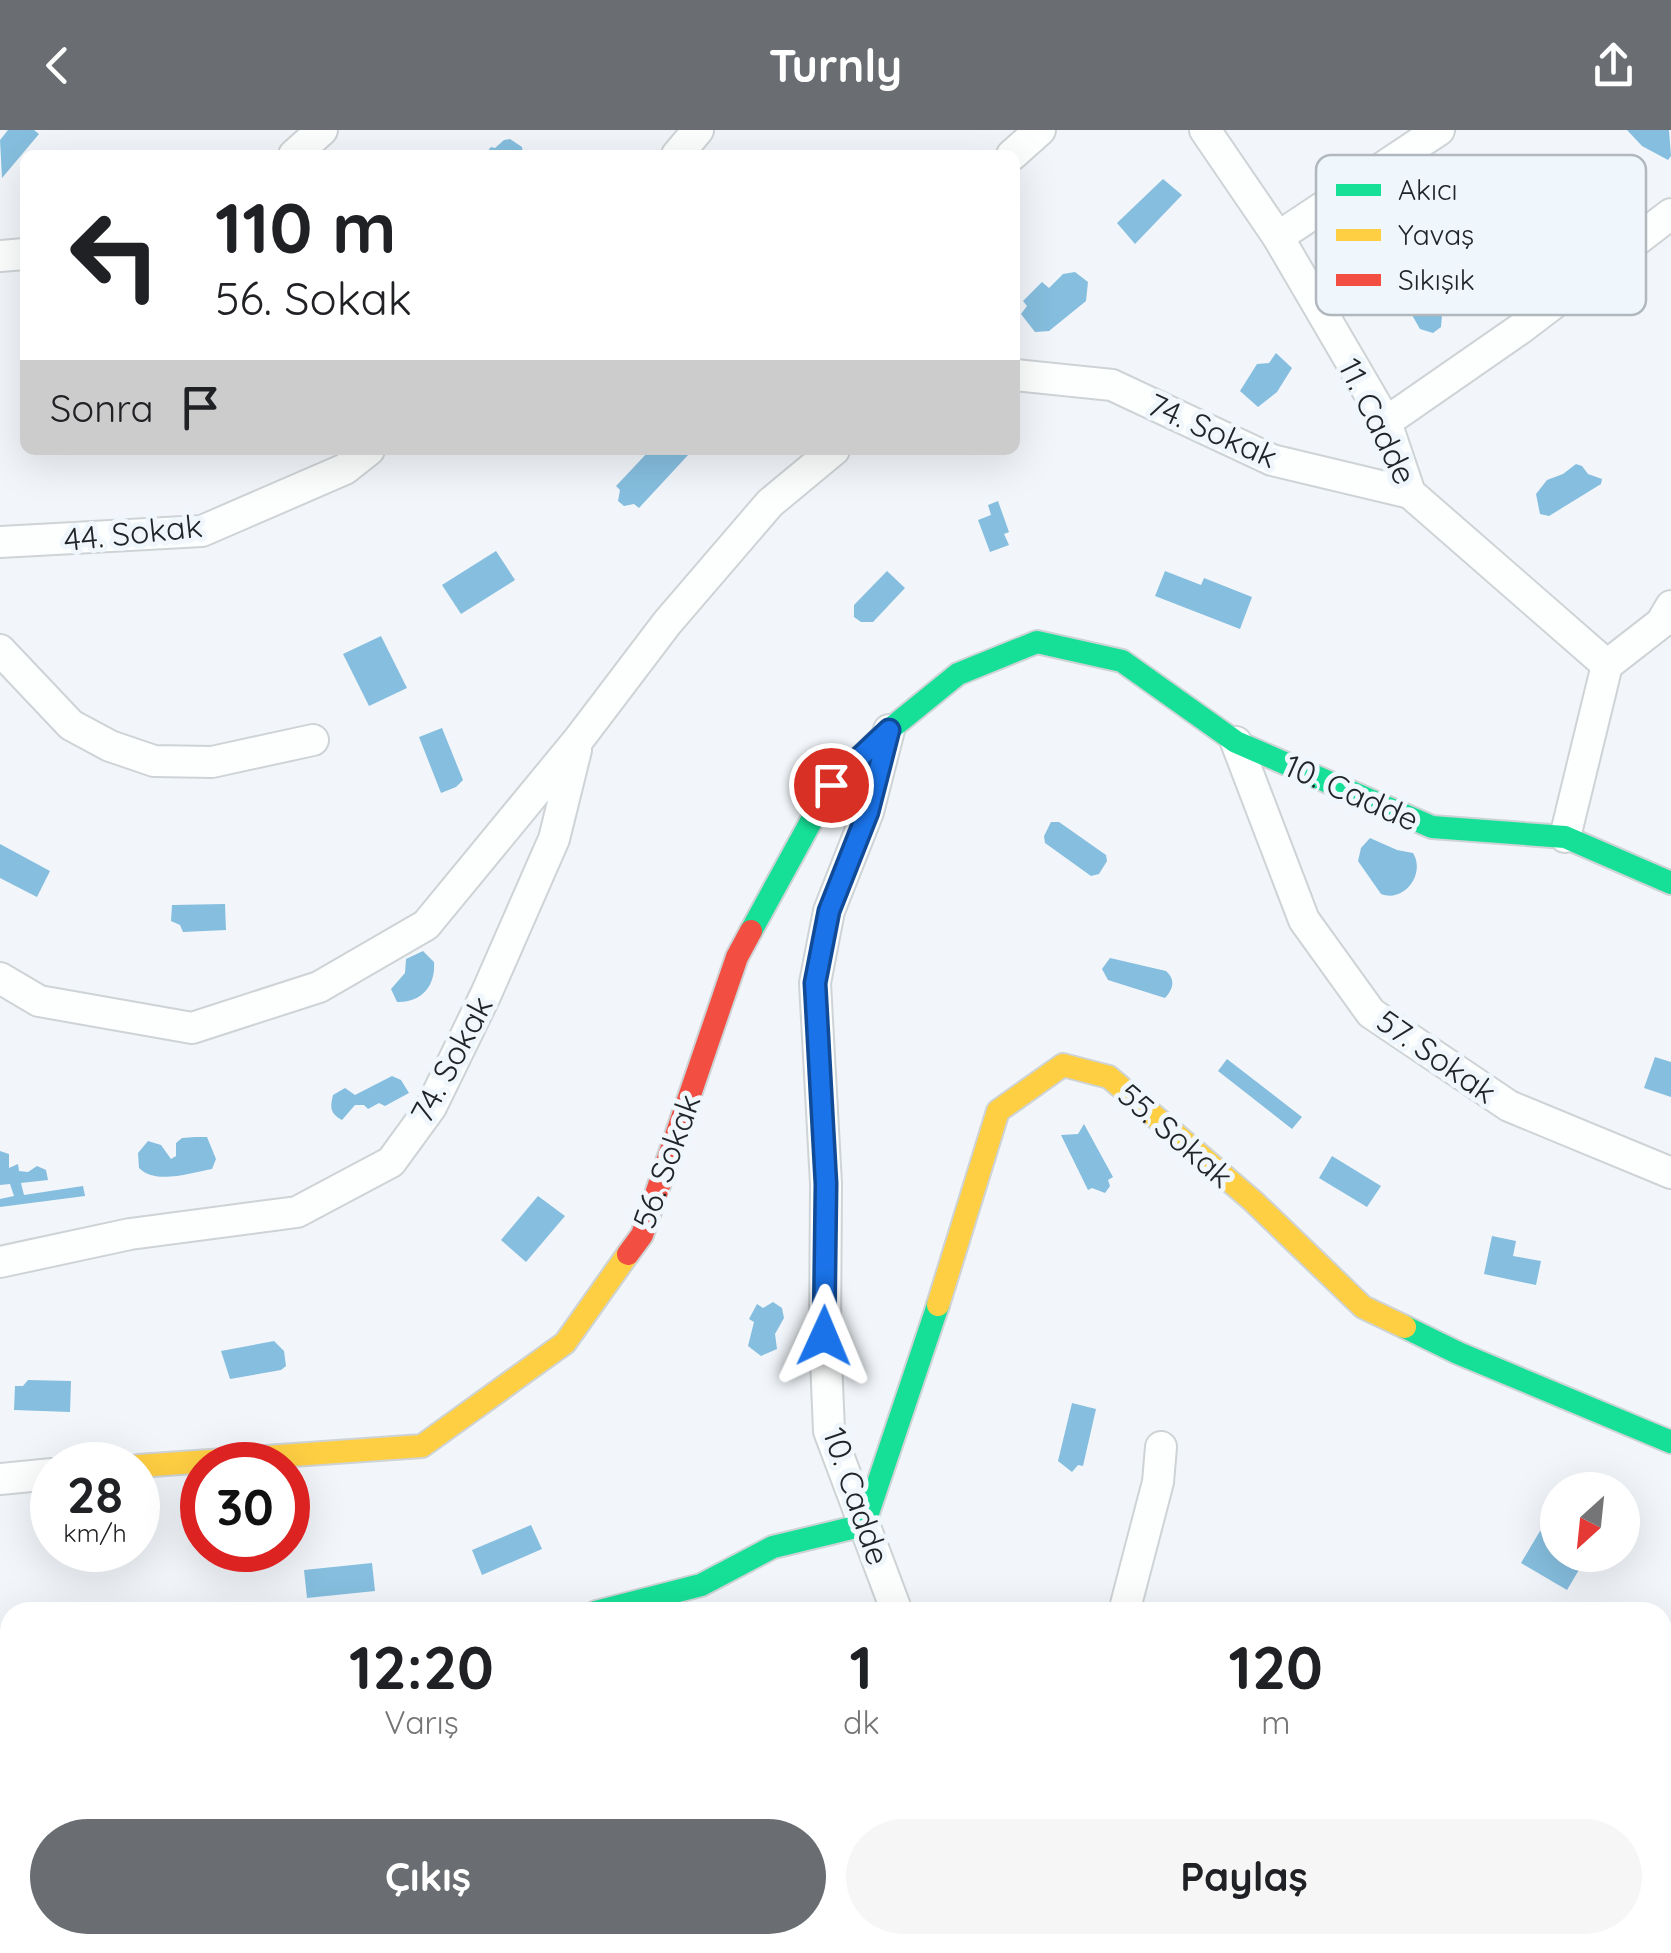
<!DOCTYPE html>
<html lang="tr">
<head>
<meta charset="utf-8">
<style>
	:root { --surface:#fff; --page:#f6f6f6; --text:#202124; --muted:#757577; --accent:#6a6e72 }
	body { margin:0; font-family:Quicksand,sans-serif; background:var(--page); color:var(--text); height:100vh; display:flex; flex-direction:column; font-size:38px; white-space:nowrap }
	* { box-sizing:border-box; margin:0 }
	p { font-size:32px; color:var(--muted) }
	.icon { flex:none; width:55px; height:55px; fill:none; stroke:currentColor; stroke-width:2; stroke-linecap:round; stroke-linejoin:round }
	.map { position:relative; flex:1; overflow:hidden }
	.panel { position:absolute; left:0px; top:1472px; width:1672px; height:352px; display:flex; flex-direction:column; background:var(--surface); border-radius:30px 30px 0 0; box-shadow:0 10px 40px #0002 }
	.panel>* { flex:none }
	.top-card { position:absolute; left:20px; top:20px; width:1000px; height:305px; border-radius:15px; box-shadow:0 10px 40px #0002; background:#fff; color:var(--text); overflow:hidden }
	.needle { width:65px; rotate:207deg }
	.tools { position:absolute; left:1540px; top:1342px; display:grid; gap:20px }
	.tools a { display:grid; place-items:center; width:100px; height:100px; border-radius:50%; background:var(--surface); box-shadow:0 10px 40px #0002; font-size:50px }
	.speed { position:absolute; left:30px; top:1312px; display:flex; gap:20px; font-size:50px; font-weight:700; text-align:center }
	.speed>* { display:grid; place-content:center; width:130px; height:130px; border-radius:50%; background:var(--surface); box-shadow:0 10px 40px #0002; line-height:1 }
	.speed small { font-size:25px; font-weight:400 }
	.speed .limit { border:15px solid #d22; background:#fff; color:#111 }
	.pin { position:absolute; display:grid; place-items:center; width:85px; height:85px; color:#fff; margin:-42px; border:5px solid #fff; border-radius:50%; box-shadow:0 2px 10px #0007 }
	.me { position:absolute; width:110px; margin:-55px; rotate:1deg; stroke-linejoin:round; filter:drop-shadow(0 0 8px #0008) }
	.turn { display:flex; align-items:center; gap:35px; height:210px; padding:0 30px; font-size:45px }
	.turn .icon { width:130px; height:130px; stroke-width:2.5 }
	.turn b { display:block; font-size:70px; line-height:85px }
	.then { display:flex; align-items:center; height:95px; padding:0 30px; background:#0003; gap:20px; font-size:38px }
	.eta { display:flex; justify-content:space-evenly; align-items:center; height:170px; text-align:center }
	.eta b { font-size:60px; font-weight:700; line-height:70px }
	.primary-button { display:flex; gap:20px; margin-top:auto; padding:20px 30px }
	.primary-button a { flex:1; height:115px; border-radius:60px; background:var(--accent); color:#fff; font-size:40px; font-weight:700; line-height:115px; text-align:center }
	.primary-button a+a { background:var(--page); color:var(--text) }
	header { display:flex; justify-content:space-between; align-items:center; height:130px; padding:0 30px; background:var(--accent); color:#fff; font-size:45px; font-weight:700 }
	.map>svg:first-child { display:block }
</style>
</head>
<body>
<header><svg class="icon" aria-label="back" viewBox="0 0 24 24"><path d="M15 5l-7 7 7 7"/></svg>Turnly<svg class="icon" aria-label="share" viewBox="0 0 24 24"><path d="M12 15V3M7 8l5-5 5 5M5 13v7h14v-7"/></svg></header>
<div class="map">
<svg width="1671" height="1823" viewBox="0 0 1671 1823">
	<rect width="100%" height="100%" fill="#f2f6fa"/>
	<!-- water -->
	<g fill="#86bedf">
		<path d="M8,0h26l5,4 -37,44 -2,-38z"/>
		<path d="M1627,0h42l2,26 -3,4 -26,-14z"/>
		<path d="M510,9l12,8 1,8 -37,-2 5,-6 4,1 9,-8z"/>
		<path d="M1163,49l19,16 -47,49 -18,-21z"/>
		<path d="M1075,142l13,10 -2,19 -37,30 -14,1 -14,-18 6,-8 -4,-5 19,-19 7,6 14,-14z"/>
		<path d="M1416,155l6,4 3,12 17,14 -1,12 -8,6 -13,-4 -16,-28 1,-10z"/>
		<path d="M1276,223l16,15 -15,24 -19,15 -18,-16 17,-27 12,-1z"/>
		<path d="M650,320h35l4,4 -50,54 -5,-4 -10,2 -6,-5 2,-11 -4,-4z"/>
		<path d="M1576,334l6,2 6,8 14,5 -1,5 -52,32 -9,-2 -4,-20 11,-14 16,-6z"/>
		<path d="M998,371l11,31 -5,2 5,11 -19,7 -12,-32 13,-5 -3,-10z"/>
		<path d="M496,421l19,29 -54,34 -19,-29z"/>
		<path d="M887,441l18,17 -32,34h-12l-7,-5v-12z"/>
		<path d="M1165,441l36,14 3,-7 48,19 -12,32 -85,-33z"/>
		<path d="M381,506l26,52 -38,18 -26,-52z"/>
		<path d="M442,598l21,52 -7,7 -15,6 -22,-56z"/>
		<path d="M1051,692h8l47,33 1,6 -8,13 -8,2 -46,-33 -1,-7z"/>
		<path d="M1370,708l27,12 16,3c13,21 -9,50 -32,41l-23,-33 3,-13z"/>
		<path d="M0,714l50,27 -13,26 -37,-19z"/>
		<path d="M225,774l1,26 -43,2 -3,-7 -9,-4 1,-16z"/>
		<path d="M423,821l11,11c2,24 -13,41 -37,40l-6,-13 14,-16 1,-14z"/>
		<path d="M1110,828l56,13c10,9 7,18 -1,27l-57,-18 -6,-11z"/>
		<path d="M1655,927l16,5v35l-27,-9z"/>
		<path d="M1227,929l75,58 -10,12 -74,-58z"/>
		<path d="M392,946l9,4 8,13 -24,13 -6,-3 -11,6 -4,-4h-9l-13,15c-12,-7 -12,-12 -9,-25l12,-7 10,7z"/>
		<path d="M1084,994l29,53 -5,3 2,6 -5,7 -13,-5 -4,2 -27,-55 17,-1z"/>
		<path d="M195,1007h12l9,22 -4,10c-22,4 -56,16 -73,-1l-1,-15 10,-12 13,4 10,14 5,-3v-13l6,-5z"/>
		<path d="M0,1021l9,3v14l9,-4 1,7 9,1 9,-6 9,4 2,10 -27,3 3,12 59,-9 2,10 -85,11v-8l14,-3 -4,-12 -10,1z"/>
		<path d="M1332,1026l49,30 -14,21 -48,-29z"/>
		<path d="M538,1066l27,20 -39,46 -25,-22z"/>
		<path d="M1492,1106l24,5 -3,15 28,5 -5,24 -52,-11z"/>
		<path d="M773,1172l9,6 2,10 -9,16 2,15 -16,7 -13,-10 6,-24 -5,-3 8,-15 6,4z"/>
		<path d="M274,1211l10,10 2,15 -5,4 -51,9 -9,-28z"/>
		<path d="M28,1250l43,1 -1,31 -56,-2 1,-24h8z"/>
		<path d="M1072,1273l24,6 -13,57 -5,-1 -6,7 -14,-11z"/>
		<path d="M531,1395l11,24 -60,26 -10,-25z"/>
		<path d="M1540,1401l17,10 1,14h23l5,3 -19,32 -46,-27z"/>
		<path d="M372,1433l3,28 -68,7 -3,-28z"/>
	</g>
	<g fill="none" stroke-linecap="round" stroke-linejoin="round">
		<defs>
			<g id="street">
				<path d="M1205,0l73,107 108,185 24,71 197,172"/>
				<path d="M294,25l28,-25"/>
				<path d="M677,25l21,-25"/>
				<path d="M1012,25l28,-25"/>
				<path d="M1278,107l161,-107"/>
				<path d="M0,126l25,-2"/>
				<path d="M1015,245l97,10 160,75 138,33"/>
				<path d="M1386,292l134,-93 151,-115"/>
				<path d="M0,412l202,-11 143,-62 24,-19"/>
				<path d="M0,520l71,75 39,21 44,15 58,1 101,-22"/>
				<path d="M889,600l-21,82 -39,99 -14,72 11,201 -1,152 4,95 68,181"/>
				<path d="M1236,612l68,178 67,93 138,93 162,67"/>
				<path d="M1565,707l42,-172 54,-42 10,-17"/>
				<path d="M0,848l39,23 153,27 127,-41 107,-62 153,-186 88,-116 103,-120 64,-53"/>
				<path d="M0,1132l130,-28 167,-22 94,-50 40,-55 55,-113 68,-155 22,-89"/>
				<path d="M0,1349l52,-5"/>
				<path d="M1124,1482l34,-130 3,-35"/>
				<path d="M9,1779l1,1"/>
				<path d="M41,1815l4,5 16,3"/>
				<path d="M1009,1815l1,8"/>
				<path d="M1616,1815l7,8"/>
				<path d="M114,1823l16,-8"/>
				<path d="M362,1823l9,-8"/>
				<path d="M1049,1823l5,-8"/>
				<path d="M1316,1823l3,-8"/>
			</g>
			<g id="fast">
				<path d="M751,801l80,-146 58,-55 69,-56 79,-32 85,19 114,81 196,85 133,10 106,46"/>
				<path d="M1405,1197l53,26 213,89"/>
				<path d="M596,1482l105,-27 72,-38 91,-22 74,-220"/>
			</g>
			<g id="slow">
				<path d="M938,1175l60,-194 65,-46 46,12 144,124 110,106 42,20"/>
				<path d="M138,1336l284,-20 143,-103 63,-89"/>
			</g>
			<path id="jam" d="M628,1124l14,-19 95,-278 14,-26"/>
		</defs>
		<!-- street casing -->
		<use href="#street" stroke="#ced3d6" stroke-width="34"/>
		<!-- fast casing -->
		<use href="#fast" stroke="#ced3d6" stroke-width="26"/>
		<!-- slow casing -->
		<use href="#slow" stroke="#ced3d6" stroke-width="26"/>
		<!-- jam casing -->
		<use href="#jam" stroke="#ced3d6" stroke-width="26"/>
		<!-- street -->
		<use href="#street" stroke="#fdfefe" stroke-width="30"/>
		<!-- fast -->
		<use href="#fast" stroke="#16e098" stroke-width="22"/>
		<!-- slow -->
		<use href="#slow" stroke="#ffcf43" stroke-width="22"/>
		<!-- jam -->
		<use href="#jam" stroke="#f24e42" stroke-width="22"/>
	</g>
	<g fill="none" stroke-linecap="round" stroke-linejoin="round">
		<defs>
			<path id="route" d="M824,1206l2,-152 -11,-201 14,-72 39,-99 21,-82 -58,55"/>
		</defs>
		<!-- route casing -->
		<use href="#route" stroke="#114b97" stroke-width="25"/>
		<!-- route -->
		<use href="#route" stroke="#1a73e8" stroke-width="18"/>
	</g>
	<g text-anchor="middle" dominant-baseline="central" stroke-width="10" stroke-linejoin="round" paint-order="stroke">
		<!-- street labels -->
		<g font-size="32" fill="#202528" stroke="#eff7fd">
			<text transform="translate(1378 291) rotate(64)">11. Cadde</text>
			<text transform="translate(1213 300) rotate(24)">74. Sokak</text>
			<text transform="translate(133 402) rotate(-6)">44. Sokak</text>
			<text transform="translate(1352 662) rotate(24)">10. Cadde</text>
			<text transform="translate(1437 926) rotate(35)">57. Sokak</text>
			<text transform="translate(451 929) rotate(-62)">74. Sokak</text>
			<text transform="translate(1176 1005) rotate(41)">55. Sokak</text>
			<text transform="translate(666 1031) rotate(-70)">56. Sokak</text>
			<text transform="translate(857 1366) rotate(71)">10. Cadde</text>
		</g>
	</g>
	<!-- legend -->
	<rect x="1316" y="25" width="330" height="160" rx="15" fill="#eff7fd" stroke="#b1b8bd" stroke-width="2.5"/>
	<rect x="1336" y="54" width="45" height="12" fill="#16e098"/>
	<rect x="1336" y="99" width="45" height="12" fill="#ffcf43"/>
	<rect x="1336" y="144" width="45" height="12" fill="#f24e42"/>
	<g font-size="28" fill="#202528">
		<text x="1398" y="70">Akıcı</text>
		<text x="1398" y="115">Yavaş</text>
		<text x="1398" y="160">Sıkışık</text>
	</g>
</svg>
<div class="tools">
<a><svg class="needle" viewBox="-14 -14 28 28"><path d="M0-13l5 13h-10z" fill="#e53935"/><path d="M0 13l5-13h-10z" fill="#757577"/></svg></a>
</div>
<div class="speed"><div>28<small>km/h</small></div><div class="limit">30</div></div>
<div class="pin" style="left:831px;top:655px;background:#d93025"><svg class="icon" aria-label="arrive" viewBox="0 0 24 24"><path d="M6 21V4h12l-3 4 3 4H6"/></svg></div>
<svg class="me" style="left:824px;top:1206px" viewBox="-20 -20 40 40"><path d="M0-17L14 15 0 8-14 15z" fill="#1a73e8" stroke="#fff" stroke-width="4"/></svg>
<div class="top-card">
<div class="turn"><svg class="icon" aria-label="left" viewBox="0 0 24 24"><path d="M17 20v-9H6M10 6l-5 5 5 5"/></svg><div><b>110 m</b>56. Sokak</div></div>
<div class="then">Sonra<svg class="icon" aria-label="arrive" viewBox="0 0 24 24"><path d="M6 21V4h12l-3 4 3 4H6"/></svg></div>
</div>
<section class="panel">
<div class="eta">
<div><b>12:20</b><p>Varış</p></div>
<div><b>1</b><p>dk</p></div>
<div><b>120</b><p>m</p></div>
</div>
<div class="primary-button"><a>Çıkış</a><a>Paylaş</a></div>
</section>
</div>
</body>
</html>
